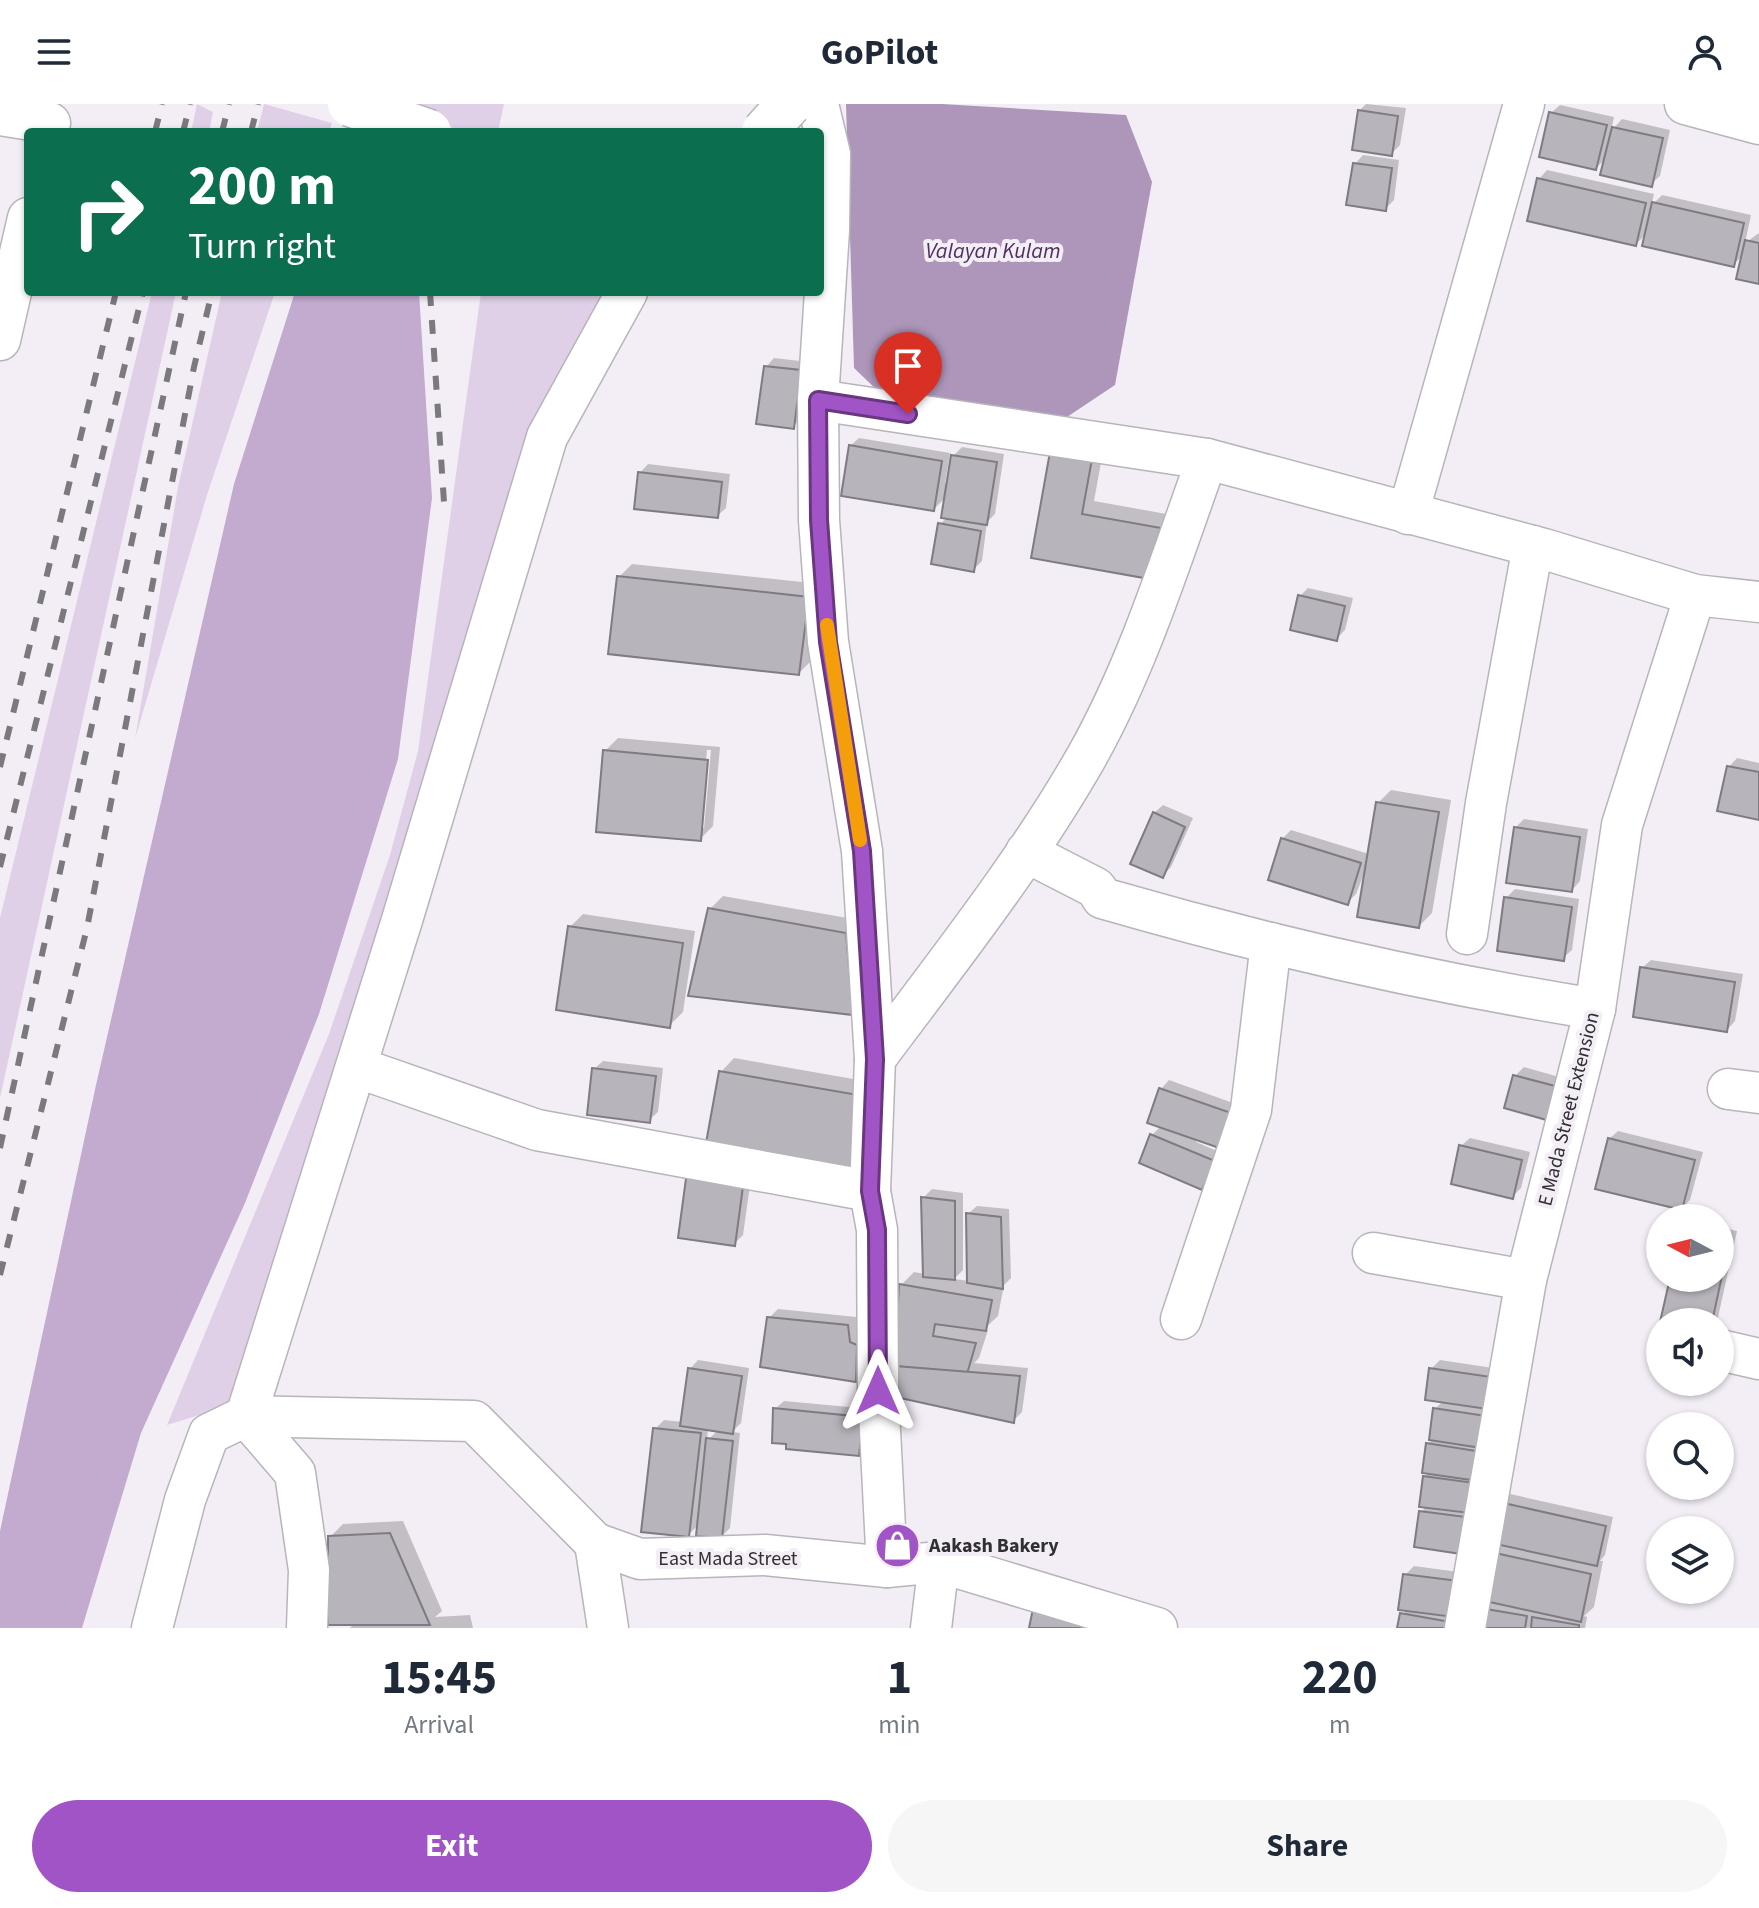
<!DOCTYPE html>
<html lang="en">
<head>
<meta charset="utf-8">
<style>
	:root { --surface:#fff; --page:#f6f6f7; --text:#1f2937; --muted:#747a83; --accent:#a154c5 }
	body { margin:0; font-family:"Source Sans 3",sans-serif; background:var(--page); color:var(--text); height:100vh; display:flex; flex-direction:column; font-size:30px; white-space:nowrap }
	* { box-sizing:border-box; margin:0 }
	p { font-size:26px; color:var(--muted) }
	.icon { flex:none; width:44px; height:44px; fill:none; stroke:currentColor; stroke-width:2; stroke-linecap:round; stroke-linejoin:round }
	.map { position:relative; height:1524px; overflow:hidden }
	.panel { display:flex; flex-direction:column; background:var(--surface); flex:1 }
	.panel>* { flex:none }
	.banner { position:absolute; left:24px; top:24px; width:800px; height:168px; border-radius:8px; box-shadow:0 2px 6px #0004; background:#0b6e4f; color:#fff; overflow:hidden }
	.needle { width:52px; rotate:277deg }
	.controls { position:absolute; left:1646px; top:1100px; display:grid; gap:16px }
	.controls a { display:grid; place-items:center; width:88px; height:88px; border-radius:50%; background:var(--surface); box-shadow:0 2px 6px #0004; font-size:40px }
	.pin { position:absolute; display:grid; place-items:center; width:68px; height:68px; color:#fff; margin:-82px -34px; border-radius:50% 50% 50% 0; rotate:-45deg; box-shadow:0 0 8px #0007 }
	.pin .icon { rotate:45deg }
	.me { position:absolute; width:88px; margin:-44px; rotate:0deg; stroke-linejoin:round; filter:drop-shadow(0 0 6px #0008) }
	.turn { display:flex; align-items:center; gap:28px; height:168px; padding:0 32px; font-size:36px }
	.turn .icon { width:104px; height:104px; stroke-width:2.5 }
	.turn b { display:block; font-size:56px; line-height:68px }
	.eta { display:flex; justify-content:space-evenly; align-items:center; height:136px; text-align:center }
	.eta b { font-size:48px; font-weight:700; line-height:56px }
	.primary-button { display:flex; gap:16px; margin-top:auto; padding:16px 32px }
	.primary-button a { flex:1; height:92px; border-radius:48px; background:var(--accent); color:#fff; font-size:32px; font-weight:700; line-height:92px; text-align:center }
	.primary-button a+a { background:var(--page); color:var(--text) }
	header { display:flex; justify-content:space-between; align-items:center; height:104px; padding:0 32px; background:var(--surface); font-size:36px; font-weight:700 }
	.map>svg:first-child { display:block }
</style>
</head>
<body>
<header><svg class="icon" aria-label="menu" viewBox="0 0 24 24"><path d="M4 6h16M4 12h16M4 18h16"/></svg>GoPilot<svg class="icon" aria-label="person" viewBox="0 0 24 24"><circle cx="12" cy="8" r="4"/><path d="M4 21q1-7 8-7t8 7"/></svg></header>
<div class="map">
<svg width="1759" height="1524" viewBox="0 0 1759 1524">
	<rect width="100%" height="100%" fill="#f3eef6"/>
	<!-- green -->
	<g fill="#dfd0e7">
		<path d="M197,0l16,8 -4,20h-18z"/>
		<path d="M264,0l68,19 -3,9h-72z"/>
		<path d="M421,0h83l-6,28h-34l-43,-16z"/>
		<path d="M152,188h24l-176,806v-180z"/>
		<path d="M222,188h53l-68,203 -72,244 43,-252z"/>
		<path d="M481,188h133l-379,1112 -68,21 162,-391 61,-179 28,-104z"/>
	</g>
	<!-- forest -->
	<path fill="#c3abd0" d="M295,188h124l13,206 -34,261 -79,255 -74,189 -104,230 -59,195h-82v-97l96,-446 138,-601z"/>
	<!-- water -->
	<path fill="#ae96ba" d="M846,0h96l184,11 26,67 -37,203 -54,36 -181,-28 -26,-25z"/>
	<!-- shadow -->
	<g fill="#0003" fill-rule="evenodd">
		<path d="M1366,0l40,4 -6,37 -9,9 -32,-43z"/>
		<path d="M1560,1l54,12 -3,14 11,-12 48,11 -10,46 -9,8 -44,-27 -11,11 -45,-55z"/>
		<path d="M1363,51l36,5 -5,40 -9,9 -30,-45z"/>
		<path d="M1547,66l107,24 -3,12 11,-11 89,20 -6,28 14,-10v49l-15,-28 -11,11 -86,-32 -11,11 -97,-65z"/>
		<path d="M774,254l35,4 -8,56 -8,9 -27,-60z"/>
		<path d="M859,334l91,15 -5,30h4l4,-27 9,-9 42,7 -9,60 -8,8 -5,39 -9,9 -33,-46 8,-7 -1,-21 -13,13 -84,-63z"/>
		<path d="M1065,335l39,7 -10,55 78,14 -15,47 -123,-6z"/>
		<path d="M648,360l82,10 -4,34 -9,8 -77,-43z"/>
		<path d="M632,460l189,20 -9,76 -13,13 -180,-96z"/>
		<path d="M1308,484l45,10 -8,32 -9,9 -36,-43z"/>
		<path d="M618,634l102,9 -7,79 -13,13 -95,-88zM707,646h4l-7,78h-4z"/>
		<path d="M1737,654l22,5v55l-30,-51z"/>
		<path d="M1391,686l60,10 -19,113 -13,13 -52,-60 -11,28 -8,8 -66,-63 9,-9 78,24 9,-51z"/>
		<path d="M1163,701l30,13 -22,49 -9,9 -8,-63z"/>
		<path d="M1524,715l64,10 -8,52 -8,9 -57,-62z"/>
		<path d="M1515,785l64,10 -7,51 -9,8 -57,-60z"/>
		<path d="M723,792l136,24 6,80 -155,-91z"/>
		<path d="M583,810l112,17 -12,81 -13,13 -100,-98z"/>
		<path d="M1651,856l92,14 -8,47 -8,9 -85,-62z"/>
		<path d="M734,954l142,25 -12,70 -143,-81z"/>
		<path d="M603,957l60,7 -5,44 -9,8 -55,-51z"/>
		<path d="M1524,963l42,12 -17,39 -34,-42z"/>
		<path d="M1169,976l78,28 -49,31 -2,3 26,11 -12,26 -8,9 -50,-53 9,-9v-37z"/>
		<path d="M1618,1027l85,21 -13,48 -8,8 -73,-69z"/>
		<path d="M1470,1034l60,14 -9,36 -8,8 -52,-50z"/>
		<path d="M698,1060l54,7 -9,64 -9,9z"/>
		<path d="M932,1085l31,4v77l-9,9 15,2 -1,-67 9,-8 32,3 2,69 -7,7 -6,31 -14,13 4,1 -9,28 -5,5 54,5 -6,44 -8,8 -121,-25 8,-110 13,-13 11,2 -2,-76z"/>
		<path d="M1720,1123l17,4 -20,91h-52l7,-44h48z"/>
		<path d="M778,1205l78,8 8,54 -9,9 -86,-62z"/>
		<path d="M698,1256l51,8 -8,55 -9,9 8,1 -10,95 -8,8 -23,-12 -11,11 -33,-106 9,-9 18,2 8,-53zM708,1324l10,2 -11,11z"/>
		<path d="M1440,1256l73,11 -37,174 -55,-33 6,-6 -2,-29 4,-5 -1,-28 6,-6 1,-29 8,-8 -12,-32z"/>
		<path d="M784,1297l87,8 -4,36 -9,9 -70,-12 -13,-33z"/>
		<path d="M1510,1390l103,23 -8,38 -5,6h3l-9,46 -10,9 3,1 -2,11h-112l28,-125z"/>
		<path d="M403,1417l39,90 -7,6 35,-2 3,13h-123l5,-5 -25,-86 13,-13z"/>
		<path d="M1414,1462l52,7 -5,55h-62l7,-19 -1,-34z"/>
	</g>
	<!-- building -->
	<g fill="#b8b4bb" stroke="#7f7b82" stroke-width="2">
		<path d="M1358,6l40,6 -6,40 -40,-6z"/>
		<path d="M1549,8l58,13 -11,45 -57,-13z"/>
		<path d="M1612,23l51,11 -11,49 -52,-12z"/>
		<path d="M1353,59l39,5 -6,43 -40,-6z"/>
		<path d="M1537,74l109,25 -10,43 -109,-25z"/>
		<path d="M1652,98l92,21 -10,44 -92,-21z"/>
		<path d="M1745,136l14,3v41l-23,-5z"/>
		<path d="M764,262l37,4 -7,59 -38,-5z"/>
		<path d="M849,341l93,16 -8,50 -93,-15z"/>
		<path d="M1050,348l42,7 -10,55 79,14 -17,50 -113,-20z"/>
		<path d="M951,351l46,7 -10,63 -46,-7z"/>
		<path d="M638,368l84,10 -4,36 -84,-9z"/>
		<path d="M938,419l43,8 -7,41 -43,-8z"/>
		<path d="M617,472l192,21 -10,78 -191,-21z"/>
		<path d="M1298,491l47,11 -8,35 -47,-11z"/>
		<path d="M603,646l105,10 -7,81 -105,-9z"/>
		<path d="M1727,662l32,6v48l-42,-9z"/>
		<path d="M1376,698l63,10 -20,116 -62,-11z"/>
		<path d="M1153,708l32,15 -22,51 -33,-14z"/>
		<path d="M1514,723l66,10 -8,55 -66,-9z"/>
		<path d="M1281,734l80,25 -13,42 -80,-25z"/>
		<path d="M1504,793l68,10 -8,54 -67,-10z"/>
		<path d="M708,804l138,25 7,82 -165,-19z"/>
		<path d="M568,822l115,17 -13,85 -114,-18z"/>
		<path d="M1640,863l95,15 -8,50 -94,-15z"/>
		<path d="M592,964l64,8 -6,47 -63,-8z"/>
		<path d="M719,967l145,25 -13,72 -145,-25z"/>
		<path d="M1513,971l46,12 -9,34 -46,-13z"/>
		<path d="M1159,984l81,28 -12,35 -81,-28z"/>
		<path d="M1150,1030l65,27 -13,29 -63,-27z"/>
		<path d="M1608,1034l87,22 -13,50 -87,-21z"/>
		<path d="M1459,1041l63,15 -9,39 -62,-15z"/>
		<path d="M687,1067l57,8 -9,67 -57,-8z"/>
		<path d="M921,1093l34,4v79l-32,-3z"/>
		<path d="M966,1109l35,4 2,72 -36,-6z"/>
		<path d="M1720,1133l10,2 -18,83h-52l10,-44h50z"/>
		<path d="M899,1180l93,16 -6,31 -51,-7 -2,12 43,7 -9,31 -72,-8z"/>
		<path d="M767,1213l81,8 2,17 7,3 -1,37 -96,-15z"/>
		<path d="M895,1262l125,10 -6,47 -123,-27z"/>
		<path d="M688,1264l54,8 -9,58 -53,-8z"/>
		<path d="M1429,1264l76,11 -11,31 -69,-10z"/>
		<path d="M773,1304l90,9 -4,39 -73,-7v-5l-14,-1z"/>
		<path d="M1433,1304l60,9 -5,32 -59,-9z"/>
		<path d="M653,1324l48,5 -12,104 -48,-5z"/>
		<path d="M706,1334l27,3 -11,97 -26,-2z"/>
		<path d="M1426,1339l63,10 -4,29 -63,-9z"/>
		<path d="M1423,1372l59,8 -4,30 -59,-7z"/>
		<path d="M1499,1398l107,24 -9,40 -106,-23z"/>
		<path d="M1419,1407l55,7 -6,37 -54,-8z"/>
		<path d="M390,1429l40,92h-102v-89z"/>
		<path d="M1486,1447l105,23 -10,48 -105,-23z"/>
		<path d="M1403,1470l56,7 -5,36 -56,-7z"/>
		<path d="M1035,1495l56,29h-62z"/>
		<path d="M1474,1503l53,9 -2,12h-54z"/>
		<path d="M1400,1509l56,10 -1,5h-58z"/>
		<path d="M1532,1513l47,8v3h-48z"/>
	</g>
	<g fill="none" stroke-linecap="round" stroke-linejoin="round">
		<defs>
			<g id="minor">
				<path d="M818,0l12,50 -1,76 -11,170 1,120 9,122 34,209 13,208 -5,132 7,39 1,161 9,176"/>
				<path d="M1685,0l74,20"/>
				<path d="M0,11l50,8"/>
				<path d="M0,236l28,-122"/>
				<path d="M818,296l389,59 337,90 151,46 64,7"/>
				<path d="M1408,410l116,-410"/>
				<path d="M1026,748l70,36 6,10c162,47 325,84 493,111"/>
				<path d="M1467,830l19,-131 47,-257"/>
				<path d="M875,955c73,-98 151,-196 212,-303 52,-93 84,-197 120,-297"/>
				<path d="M356,963l181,63 333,61"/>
				<path d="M1728,985l31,4"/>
				<path d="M1373,1149l153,27"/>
				<path d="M1181,1215l70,-209 20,-167"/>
				<path d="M1720,1246l39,9"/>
				<path d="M246,1312l228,5 121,122 45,16 125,-4 122,12 52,-5 218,66"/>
				<path d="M246,1312l49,57 14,97 -2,58"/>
				<path d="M595,1439l13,85"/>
				<path d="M152,1524l33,-128 24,-66 37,-18 156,-496 145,-483 80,-145"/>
				<path d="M931,1524l8,-66"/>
				<path d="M1465,1524l61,-348 69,-271 27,-184 73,-230"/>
			</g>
		</defs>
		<!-- minor casing -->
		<use href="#minor" stroke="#b8b4bb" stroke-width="43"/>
		<!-- minor -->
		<use href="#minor" stroke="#fff" stroke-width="40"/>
		<!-- rail -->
		<g stroke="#7c797e" stroke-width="6" stroke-dasharray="14 14" stroke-linecap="butt">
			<path d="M410,0l5,28"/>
			<path d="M155,28l7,-28"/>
			<path d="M183,28l7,-28"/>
			<path d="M222,28l7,-28"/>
			<path d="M251,28l7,-28"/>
			<path d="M430,188l14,210"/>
			<path d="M0,663l116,-475"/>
			<path d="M0,763l143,-575"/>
			<path d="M0,1044l186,-856"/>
			<path d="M0,1171l87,-347 107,-561 18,-75"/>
		</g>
		<defs>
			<g id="major-bridge">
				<path d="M350,0l79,28"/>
				<path d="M764,28l25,-28"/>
			</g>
		</defs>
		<!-- major-bridge casing -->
		<use href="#major-bridge" stroke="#b8b4bb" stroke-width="47" stroke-linecap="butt"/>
		<!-- major-bridge -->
		<use href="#major-bridge" stroke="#fff" stroke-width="44"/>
	</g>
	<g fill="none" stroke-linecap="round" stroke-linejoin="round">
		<defs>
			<path id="route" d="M878,1287l-1,-161 -7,-39 5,-132 -13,-208 -34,-209 -9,-122 -1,-120 90,14"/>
		</defs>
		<!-- route casing -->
		<use href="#route" stroke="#693780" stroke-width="20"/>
		<!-- route -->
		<use href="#route" stroke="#a154c5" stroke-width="14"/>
		<!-- slow -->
		<path stroke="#f59e0b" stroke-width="14" d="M827,521l33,215"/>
	</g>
	<!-- icons -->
	<defs>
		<symbol id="shop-disc" viewBox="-11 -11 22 22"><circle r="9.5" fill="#a154c5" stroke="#f3eef6"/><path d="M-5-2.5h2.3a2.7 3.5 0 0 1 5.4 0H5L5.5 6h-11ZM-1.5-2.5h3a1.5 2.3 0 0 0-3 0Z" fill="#fff"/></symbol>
	</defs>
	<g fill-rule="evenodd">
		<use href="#shop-disc" x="872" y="1416" width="51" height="51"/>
	</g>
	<g text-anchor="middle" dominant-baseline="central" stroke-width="8" stroke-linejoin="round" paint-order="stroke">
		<!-- street labels -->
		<g font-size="20" fill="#312f32" stroke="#f3eef6">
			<text transform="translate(1569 1005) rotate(-76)">E Mada Street Extension</text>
			<text x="728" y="1455">East Mada Street</text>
		</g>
		<!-- poi labels -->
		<g font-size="20" font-weight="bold" fill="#312f32" stroke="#f3eef6" text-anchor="start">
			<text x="929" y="1442">Aakash Bakery</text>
		</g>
		<!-- water labels -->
		<g font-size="22" font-style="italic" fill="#502f60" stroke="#f3eef6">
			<text x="993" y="147">Valayan Kulam</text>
		</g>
	</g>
</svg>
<div class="controls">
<a><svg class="needle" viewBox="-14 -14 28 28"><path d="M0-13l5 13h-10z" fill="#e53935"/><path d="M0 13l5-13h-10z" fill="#747a83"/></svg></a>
<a><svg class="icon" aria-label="sound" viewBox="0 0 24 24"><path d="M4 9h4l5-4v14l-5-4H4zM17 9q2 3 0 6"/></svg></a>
<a><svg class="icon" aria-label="search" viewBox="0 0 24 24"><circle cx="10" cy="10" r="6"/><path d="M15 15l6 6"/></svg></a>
<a><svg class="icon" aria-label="layers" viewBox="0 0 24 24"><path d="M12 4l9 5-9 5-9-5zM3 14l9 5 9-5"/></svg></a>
</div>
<div class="pin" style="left:908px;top:310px;background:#d93025"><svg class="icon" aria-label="arrive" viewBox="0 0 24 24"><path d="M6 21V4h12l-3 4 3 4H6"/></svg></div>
<svg class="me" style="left:878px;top:1287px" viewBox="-20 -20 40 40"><path d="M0-17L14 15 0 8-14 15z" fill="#a154c5" stroke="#fff" stroke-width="4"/></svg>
<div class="banner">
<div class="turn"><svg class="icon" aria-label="right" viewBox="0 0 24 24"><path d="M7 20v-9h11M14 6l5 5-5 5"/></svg><div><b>200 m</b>Turn right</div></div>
</div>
</div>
<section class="panel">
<div class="eta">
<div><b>15:45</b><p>Arrival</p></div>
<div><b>1</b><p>min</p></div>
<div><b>220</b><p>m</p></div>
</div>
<div class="primary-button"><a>Exit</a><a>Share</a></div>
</section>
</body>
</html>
